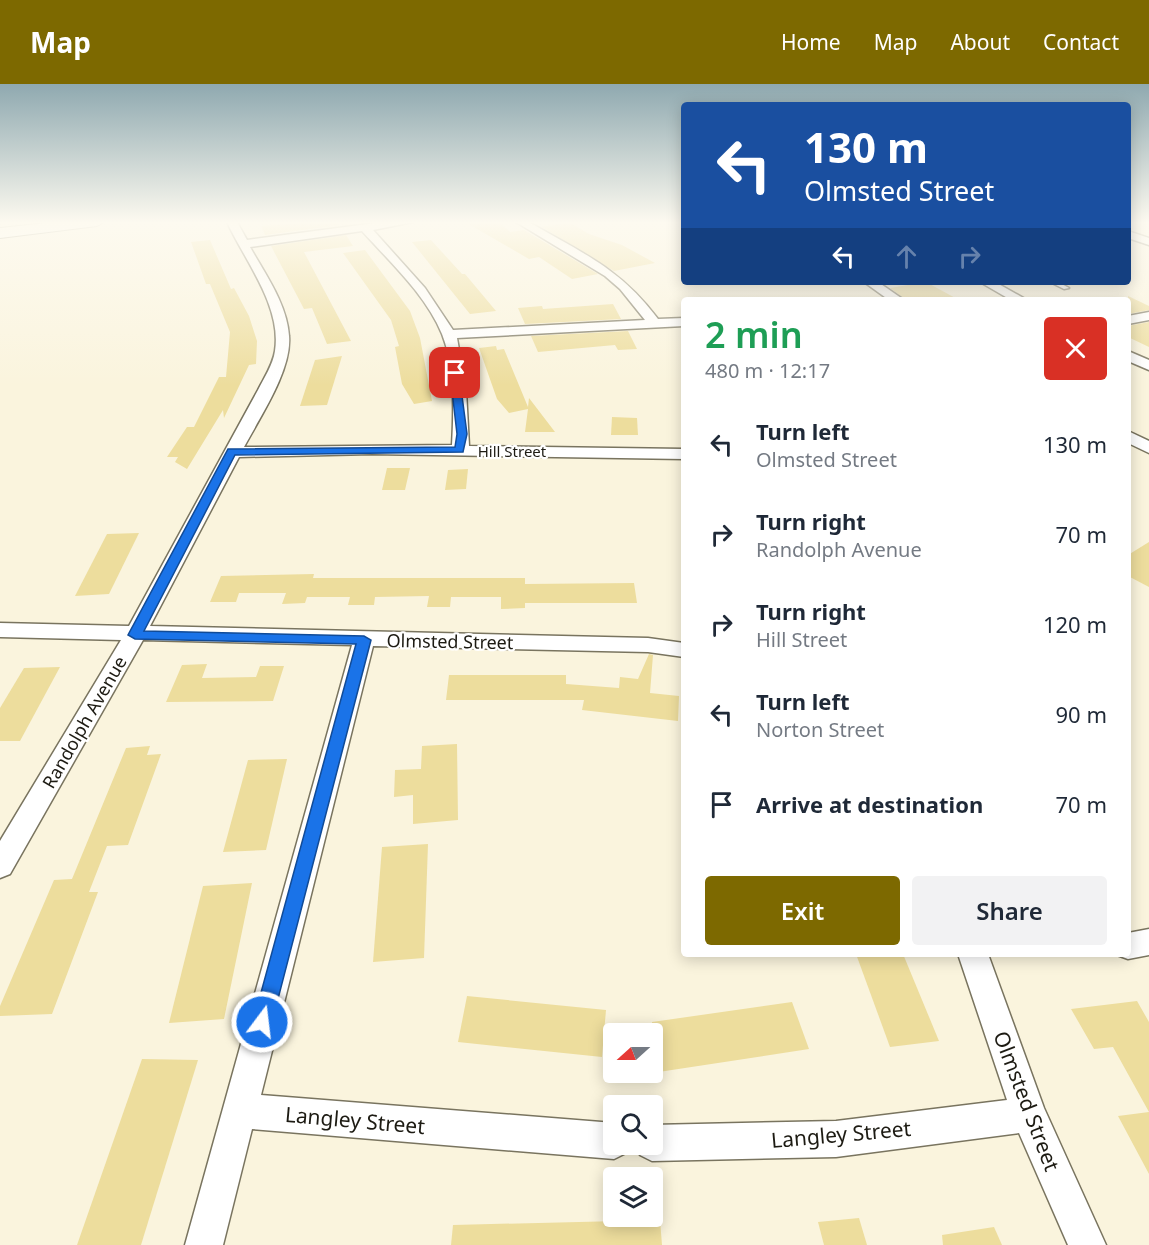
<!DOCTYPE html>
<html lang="en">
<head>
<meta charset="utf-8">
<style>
	:root { --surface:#fff; --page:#f2f2f3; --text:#1f2937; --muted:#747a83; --accent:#7d6900 }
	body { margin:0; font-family:"Noto Sans",sans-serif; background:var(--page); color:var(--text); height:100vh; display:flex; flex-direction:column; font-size:22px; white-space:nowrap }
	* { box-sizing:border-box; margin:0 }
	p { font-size:20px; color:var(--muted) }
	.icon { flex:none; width:33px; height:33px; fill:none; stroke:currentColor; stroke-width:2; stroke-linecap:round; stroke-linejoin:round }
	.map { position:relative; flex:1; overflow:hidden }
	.sheet { position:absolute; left:681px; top:213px; width:450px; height:660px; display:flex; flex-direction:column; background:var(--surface); border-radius:6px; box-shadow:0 3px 15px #0003 }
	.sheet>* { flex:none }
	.top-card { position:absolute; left:681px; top:18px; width:450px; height:183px; border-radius:6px; box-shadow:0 3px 15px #0003; background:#1a4fa0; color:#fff; overflow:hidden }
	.needle { width:39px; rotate:249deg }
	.tools { position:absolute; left:603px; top:939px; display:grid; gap:12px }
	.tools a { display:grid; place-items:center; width:60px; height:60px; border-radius:6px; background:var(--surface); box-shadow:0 3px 15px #0003; font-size:30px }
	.pin { position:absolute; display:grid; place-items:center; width:51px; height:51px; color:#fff; margin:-26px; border-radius:12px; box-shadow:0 3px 9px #0006 }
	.me { position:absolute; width:66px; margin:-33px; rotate:15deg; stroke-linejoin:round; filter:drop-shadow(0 0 4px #0008) }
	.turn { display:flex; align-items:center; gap:21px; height:126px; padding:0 24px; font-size:27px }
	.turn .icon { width:78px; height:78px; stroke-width:2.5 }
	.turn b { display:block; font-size:42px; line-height:51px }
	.lanes { display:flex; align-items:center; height:57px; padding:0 24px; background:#0003; justify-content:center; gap:30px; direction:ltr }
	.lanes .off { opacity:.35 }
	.round { display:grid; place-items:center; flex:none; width:63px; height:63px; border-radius:6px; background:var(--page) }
	.overview { display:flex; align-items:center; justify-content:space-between; height:102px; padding:0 24px }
	h1 { font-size:36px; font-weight:600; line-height:45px; color:#1e9e55 }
	.cta { display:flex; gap:12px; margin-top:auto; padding:12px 24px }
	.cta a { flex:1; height:69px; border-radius:6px; background:var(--accent); color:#fff; font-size:24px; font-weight:600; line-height:69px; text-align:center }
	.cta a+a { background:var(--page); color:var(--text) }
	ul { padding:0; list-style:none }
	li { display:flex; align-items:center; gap:18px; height:90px; padding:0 24px }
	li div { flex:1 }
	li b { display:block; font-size:22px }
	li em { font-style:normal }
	header { display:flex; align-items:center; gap:36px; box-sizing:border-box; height:84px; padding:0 30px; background:var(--accent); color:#fff }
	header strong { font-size:28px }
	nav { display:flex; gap:33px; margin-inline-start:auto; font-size:21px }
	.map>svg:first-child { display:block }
</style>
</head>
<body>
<header>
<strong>Map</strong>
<nav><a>Home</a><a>Map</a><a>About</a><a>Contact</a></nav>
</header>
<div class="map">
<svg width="1149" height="1161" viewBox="0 0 1149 1161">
	<rect width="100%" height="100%" fill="#faf4dd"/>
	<!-- building -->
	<g fill="#eddd9d">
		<path d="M315,138h23l2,3 -75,10 -4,-9z"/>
		<path d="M465,138h34l11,10 14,-2 74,44 -26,5 -33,-22 -10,2z"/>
		<path d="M569,138l20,12 33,11 33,18 -41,8 -72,-44z"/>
		<path d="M346,151l7,11 -49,6 47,89 -24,3 -15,-36 -8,1 -33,-63z"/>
		<path d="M210,156l21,49 3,-1 15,28 8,25 -1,23 -7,1 -25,53 -1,-8 -36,59 -12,-7 3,-5h-11l20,-30h7l25,-50h7l4,-45 -20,-48h-4l-15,-42z"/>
		<path d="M431,156l31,34h3l31,37 -26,3 -58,-72z"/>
		<path d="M365,166l45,61 10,27 12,63 -18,3 -12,-20 -7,-37 4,-1 -8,-26 -48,-67z"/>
		<path d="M926,198l33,18h-53l-16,-12z"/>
		<path d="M1128,212l21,10v4l-21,4z"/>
		<path d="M613,220l8,15 -96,5 -7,-16 24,-2 1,3z"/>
		<path d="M1149,238v25l-21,-10v-11z"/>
		<path d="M628,247l9,18 -19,1 -3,-5 -77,7 -7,-16z"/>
		<path d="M496,262l1,4 7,-1 24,58 1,-9 26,34h-30l3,-23 -19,4 -12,-14 -18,-51z"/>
		<path d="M342,272l-15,49 -27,1 15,-46z"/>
		<path d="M612,333l25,1 1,17h-27z"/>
		<path d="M387,384h23l-5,22h-23z"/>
		<path d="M468,385l-2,20 -21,1 3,-20z"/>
		<path d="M139,449l-30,61 -34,2 32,-62z"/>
		<path d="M1149,458v45l-21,-11v-21z"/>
		<path d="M314,490l-1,4h212v6l109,-1 3,20h-112v5l-24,1v-12h-50l-1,10h-23l2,-11 -54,1 -1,8h-26l2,-8h-43l-2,6 -23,1 4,-11h-47l-3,9h-26l11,-26z"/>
		<path d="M649,570l4,1 -3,38 29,3 -1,25 -96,-11 2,-10h-138l3,-25h117v9l53,4 1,-11 18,2z"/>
		<path d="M207,580l-5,14 54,-1 4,-11h24l-11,35 -107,1 16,-37z"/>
		<path d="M60,583l-40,74h-20v-33l24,-40z"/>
		<path d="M457,660l1,76 -45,4v-29l-19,2 1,-27 26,-1 1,-23z"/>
		<path d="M150,662l-3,9 14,-1 -33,91 -21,1 -18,46h9l-46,122 -52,2v-10l54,-126 18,-1 54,-131z"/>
		<path d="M287,675l-21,91 -43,2 25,-92z"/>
		<path d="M428,760l-4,114 -51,4 9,-115z"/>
		<path d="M252,799l-28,136 -55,4 34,-137z"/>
		<path d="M856,870h47l36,87 -49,6z"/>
		<path d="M467,912l139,14 -4,47 -144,-15z"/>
		<path d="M1137,917l12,21v152l-31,-58 31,-4 -36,-65 -19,2 -23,-40z"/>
		<path d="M792,918l17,47 -157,24v-51z"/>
		<path d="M142,975l56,1 -57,185h-64z"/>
		<path d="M859,1134l8,27h-43l-6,-23z"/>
		<path d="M660,1136l2,25h-211l2,-20z"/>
		<path d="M994,1143l8,18h-59l-1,-10z"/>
	</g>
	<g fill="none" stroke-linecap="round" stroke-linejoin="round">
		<defs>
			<path id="lane" d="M1050,198h8l11,6 -5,1z"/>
			<g id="street">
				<path d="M227,138h10l10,18 136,-18h30l-40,8 52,58 28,42 192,-10 -25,-31 -15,-13 -89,-54h13c53,31 91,46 129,97l26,-1v8l-227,12 9,52 3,56 215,3v10l-312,-5 -133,3 -89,169 498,12 36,5v14l-36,-5 -275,-6 -112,449 353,28v21h16l-4,9 -12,6 -362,-30 -29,116h-38l167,-600 -209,-5 -133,234 -10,4v-37l121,-201 -121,-3v-14l129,3 129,-236c6,-12 15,-25 17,-39 7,-45 -30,-90 -48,-129zM362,147c28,31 64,64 80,103 13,32 12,77 10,111l-208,2c16,-30 48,-77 45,-111 -2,-32 -24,-62 -39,-89z"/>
				<path d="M1128,147l21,7v7l-21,-7z"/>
				<path d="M864,198h14l26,18h-15z"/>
				<path d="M980,198h15l32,18h-16z"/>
				<path d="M1149,228v8l-21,4v-8z"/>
				<path d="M1128,267l21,9v10l-21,-9z"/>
				<path d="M1128,347l21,10v12l-21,-10z"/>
				<path d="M1149,845v26l-21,4 -11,-4 11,-1v-21z"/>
				<path d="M958,870h30l56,154 62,137h-38l-49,-112 -183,24 -184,4 -12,-6 -5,-11h17v-19l184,-4 171,-21z"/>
			</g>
			<path id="secondary" d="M56,138h48l-7,4 -97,12v-10z"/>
		</defs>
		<!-- lane casing -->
		<use href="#lane" stroke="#79745f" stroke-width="3"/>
		<!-- street casing -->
		<use href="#street" stroke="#79745f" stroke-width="3"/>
		<!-- secondary casing -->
		<use href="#secondary" stroke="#79745f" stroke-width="2"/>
		<!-- lane -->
		<use href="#lane" fill="#fff" fill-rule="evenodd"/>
		<!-- street -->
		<use href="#street" fill="#fff" fill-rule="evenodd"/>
		<!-- secondary -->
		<use href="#secondary" fill="#fff" fill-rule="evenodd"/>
	</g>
	<!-- sky -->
	<linearGradient id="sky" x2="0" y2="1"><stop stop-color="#8fa9b0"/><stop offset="0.46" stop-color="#fdfaf0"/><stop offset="1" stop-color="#fdfaf0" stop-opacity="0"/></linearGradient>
	<rect width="1149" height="301" fill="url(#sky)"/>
	<!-- route -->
	<path fill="#1a73e8" stroke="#114b97" stroke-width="1.5" d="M455,286l4,3 8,61 -4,18 -228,3 -91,176 220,5 7,4 -99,382 -3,7 -7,3 -7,-3 -2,-7 103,-378 -221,-5 -7,-4 100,-186 227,-2 2,-13 -7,-61z"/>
	<g text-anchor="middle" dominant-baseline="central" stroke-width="4.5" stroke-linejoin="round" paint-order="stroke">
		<!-- far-street labels -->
		<g font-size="15" fill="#1d1b13" stroke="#fff">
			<text x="512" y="367">Hill Street</text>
		</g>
		<!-- street labels -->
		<g font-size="18" fill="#1d1b13" stroke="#fff">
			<text transform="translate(450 557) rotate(1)">Olmsted Street</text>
			<text transform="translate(84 638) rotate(-60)">Randolph Avenue</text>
		</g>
		<!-- near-street labels -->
		<g font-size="21" fill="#1d1b13" stroke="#fff">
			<text transform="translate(1027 1017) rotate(69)">Olmsted Street</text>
			<text transform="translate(355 1036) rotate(5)">Langley Street</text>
			<text transform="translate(841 1050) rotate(-5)">Langley Street</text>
		</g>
	</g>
</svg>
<div class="tools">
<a><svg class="needle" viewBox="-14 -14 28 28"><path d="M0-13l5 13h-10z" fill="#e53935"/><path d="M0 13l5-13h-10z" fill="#747a83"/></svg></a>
<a><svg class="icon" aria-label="search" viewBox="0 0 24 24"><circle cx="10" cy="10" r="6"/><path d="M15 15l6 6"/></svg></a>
<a><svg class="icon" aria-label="layers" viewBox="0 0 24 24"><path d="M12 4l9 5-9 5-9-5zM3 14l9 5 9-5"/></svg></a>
</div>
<div class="pin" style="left:455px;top:289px;background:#d93025"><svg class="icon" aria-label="arrive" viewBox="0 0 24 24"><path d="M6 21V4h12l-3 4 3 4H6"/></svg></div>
<svg class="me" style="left:262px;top:938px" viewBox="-20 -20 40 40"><circle r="17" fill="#1a73e8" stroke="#fff" stroke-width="3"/><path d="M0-11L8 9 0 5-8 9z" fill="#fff"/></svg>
<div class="top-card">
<div class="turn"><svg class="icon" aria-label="left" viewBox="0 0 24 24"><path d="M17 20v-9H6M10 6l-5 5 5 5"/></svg><div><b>130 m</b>Olmsted Street</div></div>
<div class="lanes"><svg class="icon" aria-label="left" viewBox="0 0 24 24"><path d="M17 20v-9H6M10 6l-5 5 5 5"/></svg><svg class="icon off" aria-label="ahead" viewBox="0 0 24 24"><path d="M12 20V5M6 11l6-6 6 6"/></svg><svg class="icon off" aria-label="right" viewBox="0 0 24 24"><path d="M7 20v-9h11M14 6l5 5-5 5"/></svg></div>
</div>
<section class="sheet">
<div class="overview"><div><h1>2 min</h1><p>480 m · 12:17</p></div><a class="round" style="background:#d93025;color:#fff"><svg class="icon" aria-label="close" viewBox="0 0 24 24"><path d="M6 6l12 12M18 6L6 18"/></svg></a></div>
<ul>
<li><svg class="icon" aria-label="left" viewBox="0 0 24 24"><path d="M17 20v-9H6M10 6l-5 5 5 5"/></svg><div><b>Turn left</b><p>Olmsted Street</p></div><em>130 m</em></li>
<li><svg class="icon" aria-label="right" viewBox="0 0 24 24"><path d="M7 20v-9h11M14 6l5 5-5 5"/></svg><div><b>Turn right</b><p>Randolph Avenue</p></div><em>70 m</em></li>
<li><svg class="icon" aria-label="right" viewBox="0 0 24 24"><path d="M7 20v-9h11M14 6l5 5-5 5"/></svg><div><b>Turn right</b><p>Hill Street</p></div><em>120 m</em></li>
<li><svg class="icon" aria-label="left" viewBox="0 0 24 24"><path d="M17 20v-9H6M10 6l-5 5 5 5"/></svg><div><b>Turn left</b><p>Norton Street</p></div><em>90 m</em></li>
<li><svg class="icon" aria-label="arrive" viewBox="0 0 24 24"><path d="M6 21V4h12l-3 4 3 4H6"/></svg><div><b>Arrive at destination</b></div><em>70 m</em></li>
</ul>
<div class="cta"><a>Exit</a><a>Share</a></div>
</section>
</div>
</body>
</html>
